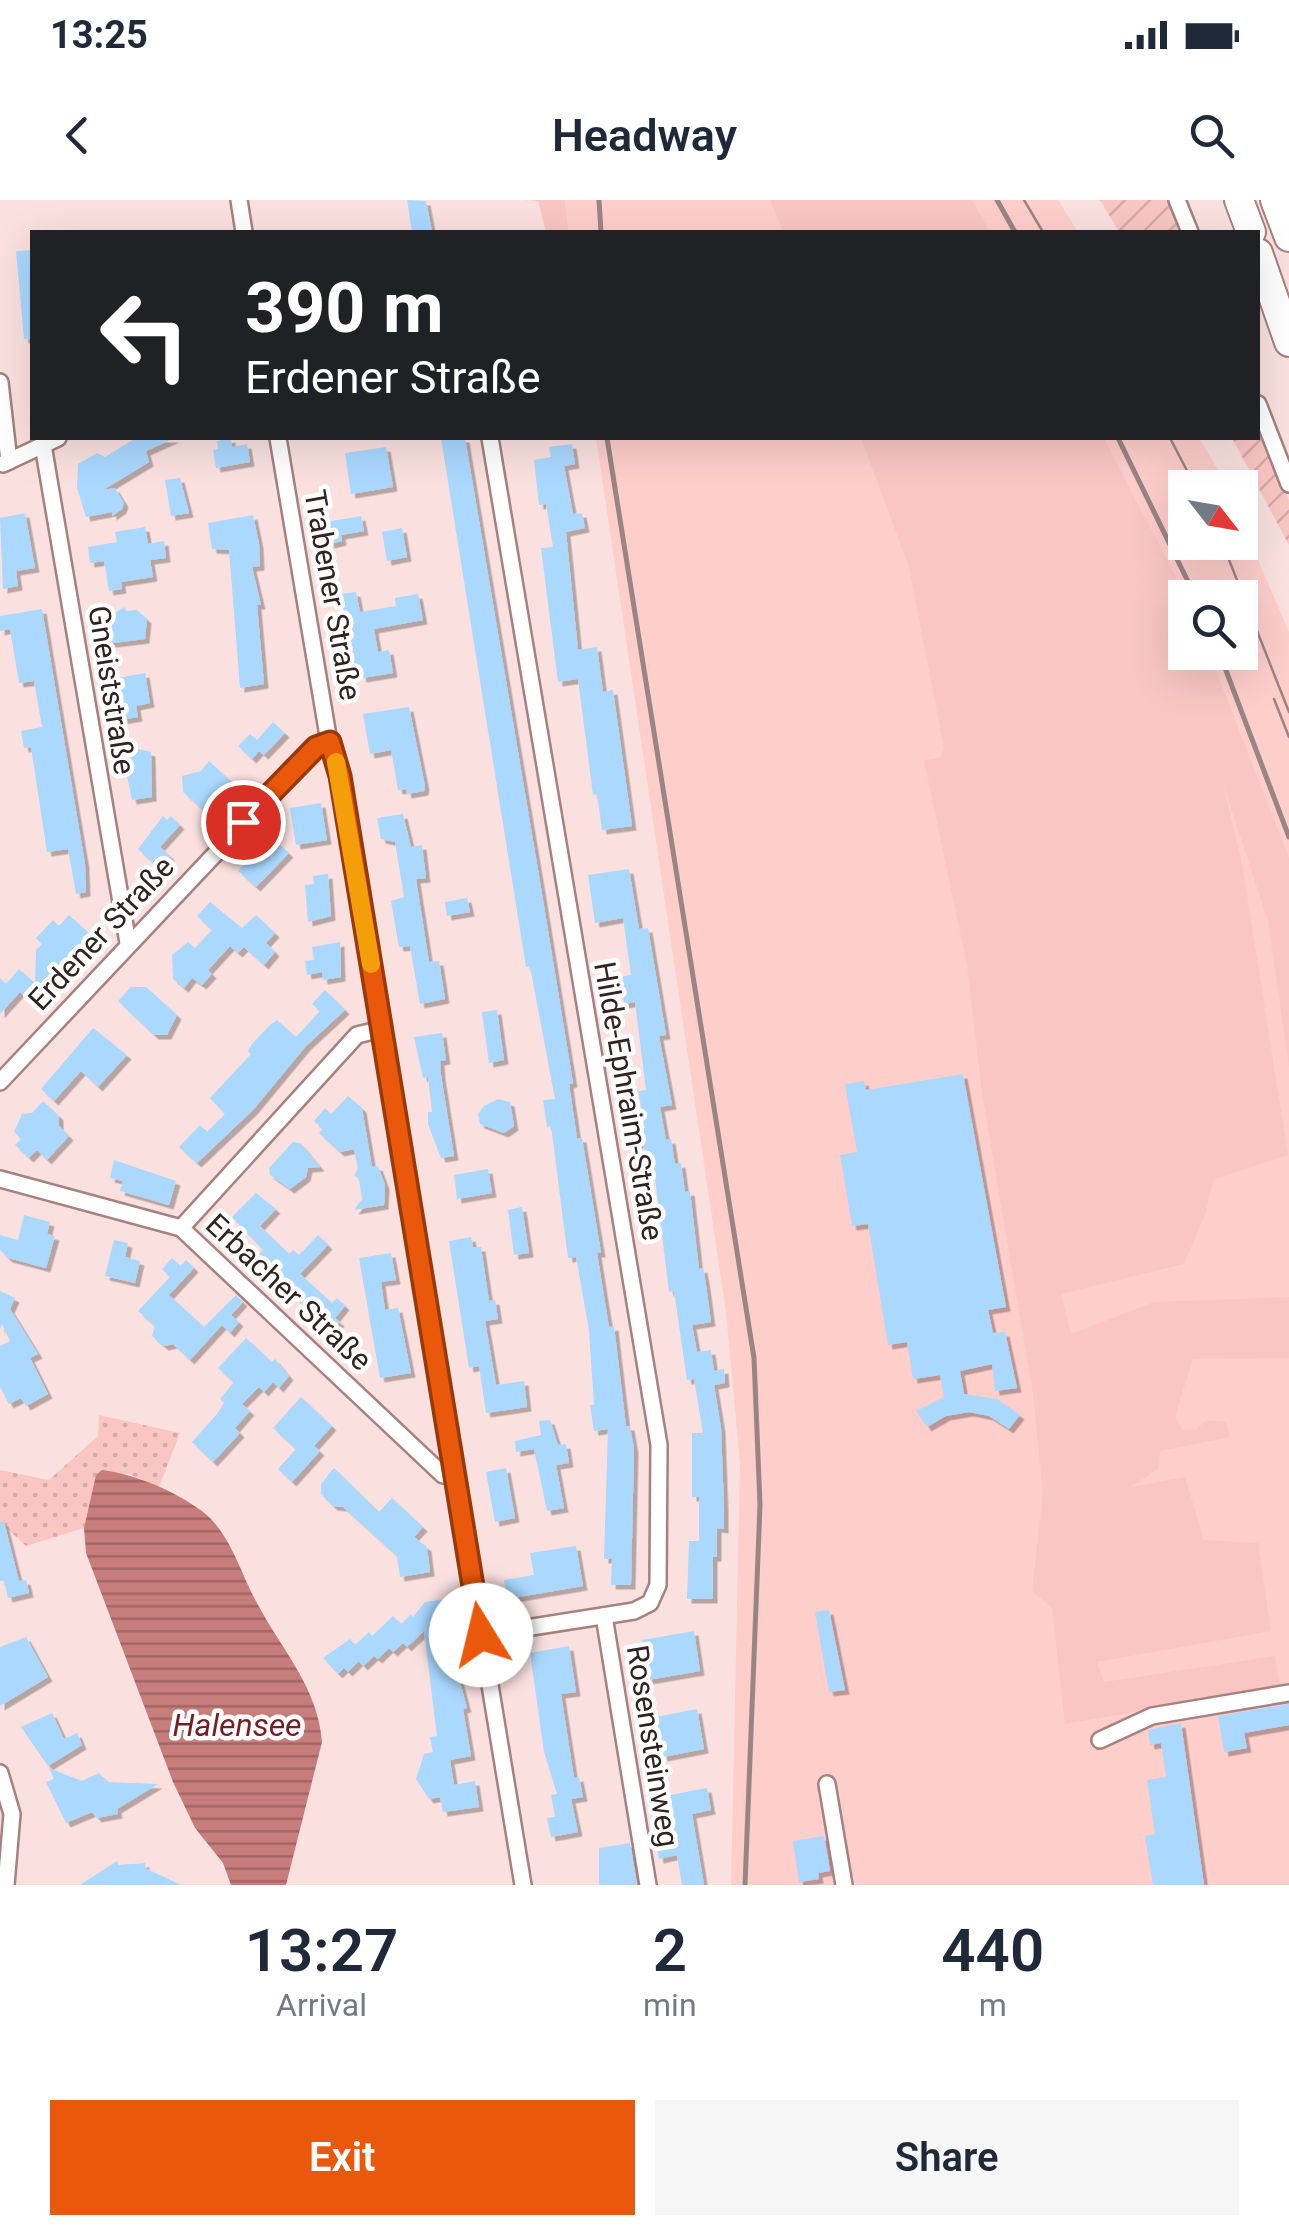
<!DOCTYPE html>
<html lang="en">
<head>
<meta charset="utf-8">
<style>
	:root { --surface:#fff; --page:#f6f6f7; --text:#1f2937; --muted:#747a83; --accent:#ea580c }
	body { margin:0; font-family:Roboto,sans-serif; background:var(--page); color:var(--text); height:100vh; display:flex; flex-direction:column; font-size:38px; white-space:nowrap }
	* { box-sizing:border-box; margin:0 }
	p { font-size:32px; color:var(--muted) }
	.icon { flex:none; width:55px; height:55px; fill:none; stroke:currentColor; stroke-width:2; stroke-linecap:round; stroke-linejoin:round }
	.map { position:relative; height:1685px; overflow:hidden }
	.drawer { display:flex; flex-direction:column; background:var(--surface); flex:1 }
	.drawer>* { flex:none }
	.top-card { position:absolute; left:30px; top:30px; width:1230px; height:210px; border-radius:0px; box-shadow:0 10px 40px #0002; background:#202124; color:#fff; overflow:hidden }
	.needle { width:65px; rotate:121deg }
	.tools { position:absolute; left:1168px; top:270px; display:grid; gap:20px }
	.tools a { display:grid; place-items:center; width:90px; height:90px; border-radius:0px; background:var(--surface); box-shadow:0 10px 40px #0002; font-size:50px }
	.pin { position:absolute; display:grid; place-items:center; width:85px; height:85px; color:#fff; margin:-42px; border:5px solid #fff; border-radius:50%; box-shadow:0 2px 10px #0007 }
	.me { position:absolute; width:110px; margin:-55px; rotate:351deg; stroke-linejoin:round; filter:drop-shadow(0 0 8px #0008) }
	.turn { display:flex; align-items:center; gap:35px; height:210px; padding:0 50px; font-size:45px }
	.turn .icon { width:130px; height:130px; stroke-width:2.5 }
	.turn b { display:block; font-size:70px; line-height:85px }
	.eta { display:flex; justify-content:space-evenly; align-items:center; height:170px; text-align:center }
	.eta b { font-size:60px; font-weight:600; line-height:70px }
	.primary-button { display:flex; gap:20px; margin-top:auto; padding:20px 50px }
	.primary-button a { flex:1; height:115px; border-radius:0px; background:var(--accent); color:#fff; font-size:40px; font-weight:600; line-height:115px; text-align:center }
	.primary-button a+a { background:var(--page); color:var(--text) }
	.status { display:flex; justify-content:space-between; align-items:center; height:70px; padding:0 50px; background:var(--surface); direction:ltr }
	.status svg { height:28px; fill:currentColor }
	header { display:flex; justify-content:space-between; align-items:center; height:130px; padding:0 50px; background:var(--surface); font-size:45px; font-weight:600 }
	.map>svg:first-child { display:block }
</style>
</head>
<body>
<div class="status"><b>13:25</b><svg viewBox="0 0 49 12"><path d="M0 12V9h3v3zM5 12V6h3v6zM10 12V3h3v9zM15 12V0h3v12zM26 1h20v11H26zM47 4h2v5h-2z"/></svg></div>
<header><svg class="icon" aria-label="back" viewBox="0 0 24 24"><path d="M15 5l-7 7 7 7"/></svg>Headway<svg class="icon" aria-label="search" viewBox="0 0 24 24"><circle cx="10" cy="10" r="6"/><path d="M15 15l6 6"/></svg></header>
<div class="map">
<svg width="1289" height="1685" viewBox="0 0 1289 1685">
	<defs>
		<pattern id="park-dots" width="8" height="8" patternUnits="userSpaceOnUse" patternTransform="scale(2.5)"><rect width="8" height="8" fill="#f9c6c4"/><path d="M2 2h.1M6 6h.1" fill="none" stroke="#d6aaa8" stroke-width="1.8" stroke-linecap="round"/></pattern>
		<pattern id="garden-furrows" width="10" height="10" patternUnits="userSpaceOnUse" patternTransform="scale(2.5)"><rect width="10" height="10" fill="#f9c6c4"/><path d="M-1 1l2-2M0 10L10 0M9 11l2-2" fill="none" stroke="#d6aaa8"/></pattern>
		<pattern id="water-rules" width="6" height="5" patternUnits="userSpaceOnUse" patternTransform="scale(2.5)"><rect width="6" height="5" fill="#c67d7b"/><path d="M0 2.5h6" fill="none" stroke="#a16664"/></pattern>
		<filter id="shadow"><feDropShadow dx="4.5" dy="4.5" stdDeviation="0" flood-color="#0004"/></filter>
	</defs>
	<rect width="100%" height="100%" fill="#fae1e0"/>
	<!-- built -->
	<g fill="#fececb" fill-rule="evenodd">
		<path d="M565,0h493l20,32h-509z"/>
		<path d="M596,238h603l24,40 4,9 -42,1v54h55v-24l49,114v1253h-558l9,-421 -14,-152zM1185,398h55v54h-55z"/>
	</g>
	<!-- grass -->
	<g fill="#f9c6c4">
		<path d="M523,0h42l4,32h-23l-8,-31z"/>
		<path d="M770,0h202l18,32h-207z"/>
		<path d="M861,238h243l82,159 -1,55 24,1 80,205v209l-21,-146 -45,-137 19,79 46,292 -75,25 -7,32 -22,52 -123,30 10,40 83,-32 135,-5v61l-96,1 -18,57 8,14 13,-1 11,-9 19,2 4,15 -70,14 -1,17 -28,19 54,-10 19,63 54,3 13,88 -174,31 7,20 171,-26 5,31 -215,37 -13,-116 -20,-17 11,-97 -10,-100 -51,-301 -15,-128 -43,-204 16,-4 4,-8 -35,-182z"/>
	</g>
	<!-- park -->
	<path fill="url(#park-dots)" d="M99,1215l81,18 -21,54 -30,-13 -33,2 -12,52 -58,18 -26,-24v-52l49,10 49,-44z"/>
	<!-- garden -->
	<g fill="url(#garden-furrows)">
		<path d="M1100,0h71l13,32h-65z"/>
		<path d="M1258,220l31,80v45l-57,-107h26z"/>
	</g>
	<!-- water -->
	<path fill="url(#water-rules)" d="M102,1270c35,5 71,20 100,41 29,22 38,62 55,92 24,46 61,84 65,139l-36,143h-55l-8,-22 -28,-35 -22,-46 -87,-229 -2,-25 12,-53z"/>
	<!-- building -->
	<g fill="#aad8ff" filter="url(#shadow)">
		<path d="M407,0l19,1 6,31h-20z"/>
		<path d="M32,50v88l-8,1 -8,-88z"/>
		<path d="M136,238h39l-29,13 3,11 -46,28 12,-2 9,15 -2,6 -10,7v-4l-26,5 -9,-29 1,-24 19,-11 8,4z"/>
		<path d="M231,238l1,9 15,-3 3,18 -34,6 -3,-18 5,-1 -1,-8z"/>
		<path d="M441,238h24l76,450 32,195 -4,1 8,54h5l19,115h-4l12,74 5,-1 12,100h4l4,23 -3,136h-20l1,-26h-8l4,-130 -14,2 -4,-26h4l-5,-75 -13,-73 -8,1 -17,-132 -4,1 -4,-27 12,-1 -25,-133 -4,1z"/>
		<path d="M572,244l3,20 -11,2 9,48 9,-1 3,15 -19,4 12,118 19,-3 6,45 10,-2 19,136 -30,4 -5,-36 -4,1 -15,-116 -20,3 -17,-134 12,-1 -7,-43 -7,1 -5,-45 17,-3 -2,-10z"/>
		<path d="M386,247l7,40 -42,7 -6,-41z"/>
		<path d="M180,278l9,35 -18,3 -6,-36z"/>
		<path d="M25,313l10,55 -19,3 2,15 -15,3 -3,-71z"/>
		<path d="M253,315l6,29 1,22 -8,1 9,38h-4l7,79 -24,4 -11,-138 -17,-1 -4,-26z"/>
		<path d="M361,316l3,15 -23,4 1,6 -12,3 -4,-22z"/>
		<path d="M145,327l3,17 16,-3 2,17 -16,2 3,17 -32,5 1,7 -13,2 -5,-30 -14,2 -2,-16 29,-5 -2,-10z"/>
		<path d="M402,328l5,29 -20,4 -5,-29z"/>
		<path d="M356,392l4,20 36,-6 -1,-8 23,-4 5,26 -49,9 4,23 11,-2 4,23 -31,5 -1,-6 -7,1 -13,-79z"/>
		<path d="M125,407l1,4 11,-1 10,9 -2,20 -40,5 -3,-24z"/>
		<path d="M42,409l43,255 1,28 -10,2 -8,-45 -21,3 -16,-105 -7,1 -3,-17 21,-4 -8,-46 -15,2 -9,-54 -10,2v-15z"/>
		<path d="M145,473l5,30 -14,3 2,11 -17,3 -9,-41z"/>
		<path d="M409,507l16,79 -1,5 -17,3 -1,-5 -8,1 -7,-40 -21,4 -7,-40z"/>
		<path d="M273,522l12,11 -21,22 -5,-4 -7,8 -14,-13 12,-12 7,6z"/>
		<path d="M138,549l13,3 1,45 -20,3 -9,-43z"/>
		<path d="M209,561l26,24 -27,29 -25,-22 -1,-16 19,-5z"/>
		<path d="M321,603l6,37 -31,5 -6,-37z"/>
		<path d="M403,614l8,33 11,-2 4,33 -10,1 13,83 10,-1 6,38 -25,5 -10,-58 -11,1 -8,-46 13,-4 -9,-55 -14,-3 -4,-21z"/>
		<path d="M163,616l4,4 4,-4 9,9 -20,22 10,9 -11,12 -21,-19z"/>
		<path d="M270,636l19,17 -33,34 -18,-16z"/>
		<path d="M629,669l10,60 9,-1 18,107 -7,1 13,69 -12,2 6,33 5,-1 4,25 6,-1 4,29 5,-1 9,78 4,-1 3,17 5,37 -19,3 5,27 14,-2 3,21 10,-2 1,14 -11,2 7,43 3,80v21l-7,-1v29h-4v42h-26l2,-58h10v-44h-7v-64h11l-9,-54 -7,1 -13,-89 -5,1 -17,-138 -7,1 -2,-12 -9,2 -3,-15 14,-2 -7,-37 8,-1 -11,-88 -11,2 -4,-27 11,-2 -8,-57 -28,5 -7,-48z"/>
		<path d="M328,674l3,42 -23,6 -3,-37 9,-1 -1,-8z"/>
		<path d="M467,698l3,14 -23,4 -2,-14z"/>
		<path d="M210,702l32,26 14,-13 19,18 -9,10 9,9 -11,13 -20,-18 -6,6 -8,-7 -22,24 4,4 -10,11 -10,-7 -8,10 -11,-9 -1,-24 16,-13 7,6 17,-18 -15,-14z"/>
		<path d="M69,715l23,21 -58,67v-5l-3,4 -11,-10 -20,22v-36l6,6 13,-15 16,14 1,-33 6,-6 -6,-6 17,-18 6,6z"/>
		<path d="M340,742l1,35 -18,3 -1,-8 -15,3 -2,-14 9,-1 -2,-13z"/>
		<path d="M131,787h15l31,28 -10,20h-13l-36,-34z"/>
		<path d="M325,790l20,20 -39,36 -53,64 -56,53 -18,-16 21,-22 7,7 18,-18 -15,-16 41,-44 -3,-3 4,-7 18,-19 7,-5 19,17 24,-26 -8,-7z"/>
		<path d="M497,810l7,50 -15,3 -7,-51z"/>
		<path d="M93,828l34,27 -29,32 -17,-16 -27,30 -13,-12z"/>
		<path d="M442,833l4,27 -6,1 1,14 13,81 -13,2 -13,-34v-12h4l-4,-35 -5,1 -9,-41z"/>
		<path d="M963,874l43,233 -18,3 5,23 12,-1 12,56 -22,3 -3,-27 -32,7 4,23 33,5 23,16 -11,14 -20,-13 -20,-4 -23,4 -19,11 -11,-16 28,-14 -4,-22 -27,4 -6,-37 -19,3 -20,-121 -16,2 -12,-71 17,-3 -12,-68 19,-3 2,9z"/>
		<path d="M348,896l14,12 10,59 6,-1 7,19 -1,20 -30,5 8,-11 -3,-20 -5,-4 4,-6 -4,-20 -14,3 -21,-19 4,-4 -9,-8 11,-13 6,6z"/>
		<path d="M498,899l12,3 4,24 -10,7 -24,-9 -2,-10 6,-8z"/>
		<path d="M43,901l16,15v10l10,10 -22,24 -10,-10 -8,8 -14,-13 6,-6 -7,-7 8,-18 10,-1z"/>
		<path d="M293,942l7,1 20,24 -12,1 -2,9 -16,12 -20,-14 -1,-7z"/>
		<path d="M114,960l62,21 -7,24 -49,-14 3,-10 -13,-3z"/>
		<path d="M488,969l4,24 -35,6 -3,-24z"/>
		<path d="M256,993l20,16 -16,17 29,28 4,-4 6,5 19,-20 10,10 -28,29 32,29 5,-5 8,8 -10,12 5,4 -9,9 -77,-72 9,-9 -31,-33z"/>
		<path d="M522,1007l7,46 -15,2 -6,-45z"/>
		<path d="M24,1015l26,7 -3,12 8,2 -9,32 -38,-10 -8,-8v-15l18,5z"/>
		<path d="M471,1037l2,10h8l8,54 6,-1 3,19 -13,2 11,64 28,-4 3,26 -41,6 -7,-47 -10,2 -20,-127z"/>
		<path d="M114,1040l14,3 -3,14 15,4 -5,22 -30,-7z"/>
		<path d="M391,1053l5,27 -15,2 4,28 13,-2 13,65 -31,5 -21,-120z"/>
		<path d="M172,1058l8,8 6,-6 8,8 -25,27 35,32 32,-32 7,7 -12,13 8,7 -9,11 -8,-8 -32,35 -17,-16 -9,2 -12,-10 3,-10 -17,-15 32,-34 -8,-8z"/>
		<path d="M0,1091l15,7 -5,11 28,45 -8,4 18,36 -22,12 -5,-8 -12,6 -9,-17v-41l10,-5 -8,-17 -2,5z"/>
		<path d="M246,1138l26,24 3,-3 14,17 -10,12 -6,-6 -9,10 -5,-5 -17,17 8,7 -15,17 5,5 -27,29 -21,-20 25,-28 7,-11 -4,-4 14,-17 -16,-14z"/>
		<path d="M301,1197l31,29 -18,20 6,5 -28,31 -14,-13 18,-20 -23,-21z"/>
		<path d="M550,1220l8,25 8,-1 3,19 -13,2 8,43 -17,3 -13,-62 -18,3 -1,-11 26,-6 -2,-14z"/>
		<path d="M334,1268l45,44 13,-14 31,29 -9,10 13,10 3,25 -30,5 -3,-21 -54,-49 -10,-1 -12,-12v-10z"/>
		<path d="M506,1268l9,50 -20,4 -9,-50z"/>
		<path d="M0,1322h4l15,59 7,-1 3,13 -21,5 -4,-17h-4z"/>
		<path d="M576,1346l7,40 -76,13 -3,-19 30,-5 -4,-22z"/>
		<path d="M446,1399l6,53 15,56 -4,1 8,47 -21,4 4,25 21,-4 4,26 -36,5 -3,-15 -11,2 -13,-20 8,-25 9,-2 -3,-15 7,-1 -13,-105 -17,16 -4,-4 -10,9 -4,-4 -11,11 -4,-3 -11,10 -4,-5 -11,11 -4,-4 -6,6 -15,-16 27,-19 5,6 14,-13 3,4 21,-20 8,8 10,-10 2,3 12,-15z"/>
		<path d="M829,1410l16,80 -16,2 -14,-80z"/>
		<path d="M694,1431l6,40 -52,9 -6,-40z"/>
		<path d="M26,1437l22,40 -48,29v-59z"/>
		<path d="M569,1446l7,46 -15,2 13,84 5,-1 4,20 -12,2 7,33 -27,5 -4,-19 8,-1 -4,-22 6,-1 -13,-42 -14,-99z"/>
		<path d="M1289,1504v21l-45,8 3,15 -23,4 -6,-36z"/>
		<path d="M697,1509l7,40 -41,8 -7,-40z"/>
		<path d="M52,1513l12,26 13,-6 5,12 -34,21 -27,-39z"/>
		<path d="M1181,1523l23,162h-51l-8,-49 10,-2 -8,-54 19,-3 -5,-34 -11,2 -2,-15z"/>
		<path d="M49,1568l33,13 17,-8 8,9 51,2 -41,25 1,5 -21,4 -5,-6 -26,11 -20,-41 8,-3z"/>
		<path d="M707,1588l4,22 -19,4 12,71h-22l-5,-30 -18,4 -10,-60z"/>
		<path d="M824,1636l6,35 -12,2 1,6 -20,3 -6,-41z"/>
		<path d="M630,1643l7,42h-38v-37z"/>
		<path d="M117,1661l2,4 26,-2v5l36,17h-101z"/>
	</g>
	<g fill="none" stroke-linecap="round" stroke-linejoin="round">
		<defs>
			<g id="minor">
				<path d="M239,0l5,32"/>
				<path d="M1177,0l13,32"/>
				<path d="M0,182l9,79"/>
				<path d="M1258,204l31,80"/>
				<path d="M278,238l51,304 11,34 183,1109"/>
				<path d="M43,245l85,498"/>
				<path d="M3,264l55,-26"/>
				<path d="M0,882l316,-335 13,-5"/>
				<path d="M0,979l181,49 262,247 13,-1"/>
				<path d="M181,1028l176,-193 25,-6"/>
				<path d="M604,1416l44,269"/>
				<path d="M481,1435l153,-24 16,-8 8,-18 1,-140 -169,-1007"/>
				<path d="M1100,1540l52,-24 137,-23"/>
				<path d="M0,1573l12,41 -6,71"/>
				<path d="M827,1584l17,101"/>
			</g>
			<g id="motorway">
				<path d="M1239,0l12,32"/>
				<path d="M1275,0l14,37"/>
				<path d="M1258,53l31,89"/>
			</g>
		</defs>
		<!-- minor casing -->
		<use href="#minor" stroke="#a6817f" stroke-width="20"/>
		<!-- motorway casing -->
		<use href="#motorway" stroke="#a6817f" stroke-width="32"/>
		<!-- minor -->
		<use href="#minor" stroke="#fff" stroke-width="15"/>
		<!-- motorway -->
		<use href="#motorway" stroke="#fff" stroke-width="28"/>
		<!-- tram -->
		<g stroke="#998584" stroke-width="2.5">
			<path d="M1024,0l19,32"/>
			<path d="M1170,238l26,50"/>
			<path d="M1222,342l67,170"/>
			<path d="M1274,499l15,38"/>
		</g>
		<!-- rail -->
		<g stroke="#998584" stroke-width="5">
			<path d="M599,0l2,32"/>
			<path d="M997,0l18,32"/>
			<path d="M607,238l147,920 6,147 -15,380"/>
			<path d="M1118,238l78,160"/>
			<path d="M1219,452l70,185"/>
		</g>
	</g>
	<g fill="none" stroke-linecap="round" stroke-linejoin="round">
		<defs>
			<path id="route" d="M243,622l73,-75 14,-5 10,34 141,859"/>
		</defs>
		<!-- route casing -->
		<use href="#route" stroke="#983908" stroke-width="25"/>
		<!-- route -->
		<use href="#route" stroke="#ea580c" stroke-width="18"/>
		<!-- slow -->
		<path stroke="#f59e0b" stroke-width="18" d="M336,562l35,202"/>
	</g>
	<g text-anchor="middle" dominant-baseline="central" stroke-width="9" stroke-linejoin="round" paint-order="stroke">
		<!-- street labels -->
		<g font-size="30" fill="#312222" stroke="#fff">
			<text transform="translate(333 395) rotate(80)">Trabener Straße</text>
			<text transform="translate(112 490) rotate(81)">Gneiststraße</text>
			<text transform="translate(101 733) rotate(-47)">Erdener Straße</text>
			<text transform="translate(629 901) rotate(80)">Hilde-Ephraim-Straße</text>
			<text transform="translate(289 1092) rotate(43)">Erbacher Straße</text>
			<text transform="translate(653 1546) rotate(81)">Rosensteinweg</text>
		</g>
		<!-- water labels -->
		<g font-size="32" font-style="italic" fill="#751e24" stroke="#fff">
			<text x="237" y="1525">Halensee</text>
		</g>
	</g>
</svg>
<div class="tools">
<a><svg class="needle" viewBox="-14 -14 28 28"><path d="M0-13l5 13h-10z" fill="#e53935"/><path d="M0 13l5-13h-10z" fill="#747a83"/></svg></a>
<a><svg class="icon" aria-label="search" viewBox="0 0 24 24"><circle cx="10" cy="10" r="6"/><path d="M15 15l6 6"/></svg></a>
</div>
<div class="pin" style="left:243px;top:622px;background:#d93025"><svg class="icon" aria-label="arrive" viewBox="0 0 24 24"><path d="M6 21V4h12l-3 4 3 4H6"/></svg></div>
<svg class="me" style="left:481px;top:1435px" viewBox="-20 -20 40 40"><circle r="19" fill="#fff"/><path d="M0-13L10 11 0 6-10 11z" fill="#ea580c"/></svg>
<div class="top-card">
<div class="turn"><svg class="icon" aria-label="left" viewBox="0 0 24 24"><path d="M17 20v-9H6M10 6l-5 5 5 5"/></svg><div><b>390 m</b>Erdener Straße</div></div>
</div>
</div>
<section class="drawer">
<div class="eta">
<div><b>13:27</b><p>Arrival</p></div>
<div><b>2</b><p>min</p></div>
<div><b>440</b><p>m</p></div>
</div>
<div class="primary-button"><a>Exit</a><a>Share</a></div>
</section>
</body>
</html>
